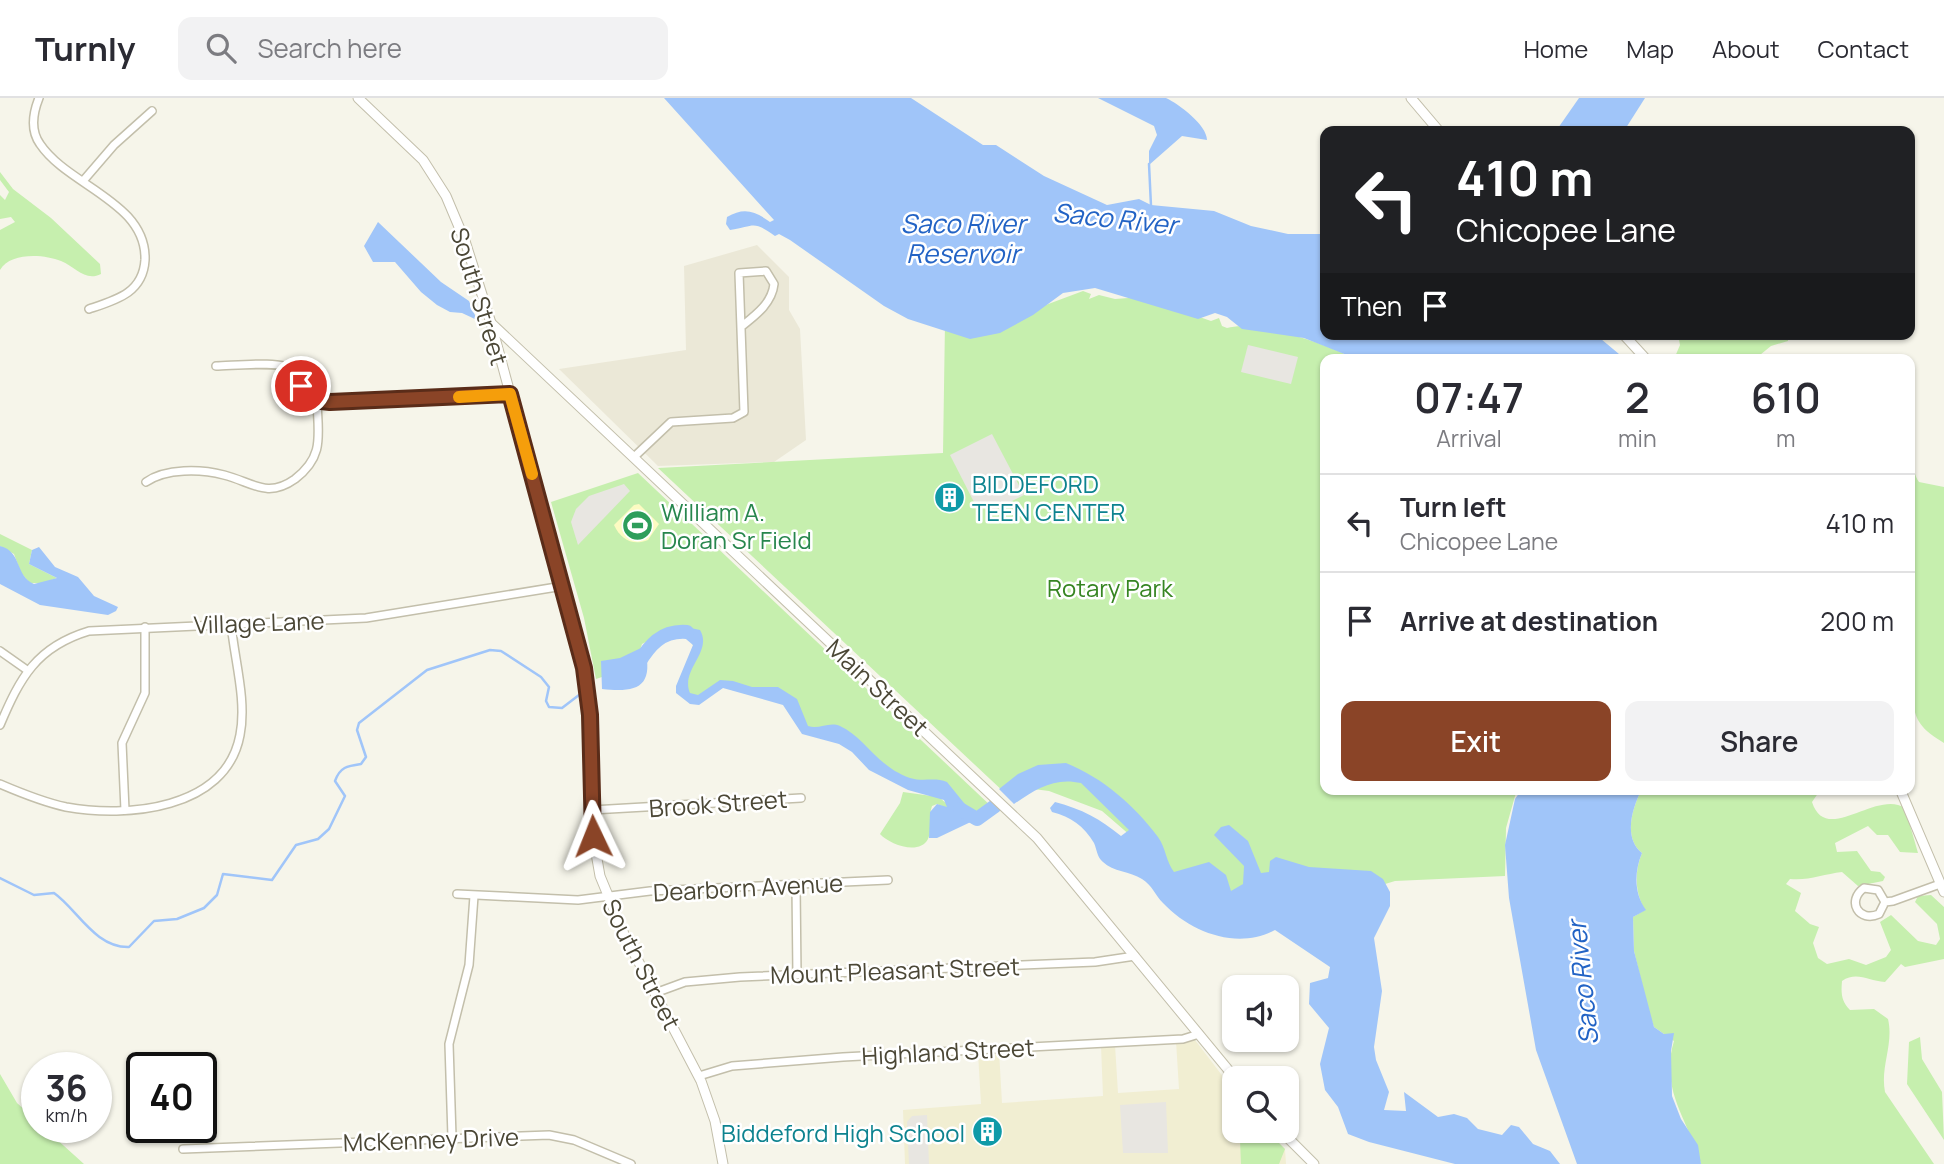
<!DOCTYPE html>
<html lang="en">
<head>
<meta charset="utf-8">
<style>
	:root { --surface:#fff; --page:#f2f2f3; --text:#2b2b33; --muted:#7c7c81; --line:#e1e1e2; --accent:#8a4427 }
	body { margin:0; font-family:Manrope,sans-serif; background:var(--page); color:var(--text); height:100vh; display:flex; flex-direction:column; font-size:26px; white-space:nowrap }
	* { box-sizing:border-box; margin:0 }
	p { font-size:23px; color:var(--muted) }
	.icon { flex:none; width:38px; height:38px; fill:none; stroke:currentColor; stroke-width:2; stroke-linecap:round; stroke-linejoin:round }
	.map { position:relative; flex:1; overflow:hidden }
	.drawer { position:absolute; left:1320px; top:256px; width:595px; height:441px; display:flex; flex-direction:column; background:var(--surface); border-radius:14px; box-shadow:0 2px 5px #0004 }
	.drawer>* { flex:none }
	.guide { position:absolute; left:1320px; top:28px; width:595px; height:214px; border-radius:14px; box-shadow:0 2px 5px #0004; background:#202124; color:#fff; overflow:hidden }
	.tools { position:absolute; left:1222px; top:877px; display:grid; gap:14px }
	.tools a { display:grid; place-items:center; width:77px; height:77px; border-radius:14px; background:var(--surface); box-shadow:0 2px 5px #0004; font-size:35px }
	.speed { position:absolute; left:21px; top:954px; display:flex; gap:14px; font-size:35px; font-weight:700; text-align:center }
	.speed>* { display:grid; place-content:center; width:91px; height:91px; border-radius:50%; background:var(--surface); box-shadow:0 2px 5px #0004; line-height:1 }
	.speed small { font-size:18px; font-weight:400 }
	.speed .limit { border:4px solid #111; border-radius:10px; background:#fff; color:#111 }
	.pin { position:absolute; display:grid; place-items:center; width:60px; height:60px; color:#fff; margin:-30px; border:4px solid #fff; border-radius:50%; box-shadow:0 2px 7px #0007 }
	.me { position:absolute; width:77px; margin:-38px; rotate:358deg; stroke-linejoin:round; filter:drop-shadow(0 0 5px #0008) }
	.turn { display:flex; align-items:center; gap:24px; height:147px; padding:0 21px; font-size:32px }
	.turn .icon { width:91px; height:91px; stroke-width:2.5 }
	.turn b { display:block; font-size:49px; line-height:60px }
	.then { display:flex; align-items:center; height:66px; padding:0 21px; background:#0003; gap:14px; font-size:26px }
	.eta { display:flex; justify-content:space-evenly; align-items:center; height:119px; text-align:center }
	.eta b { font-size:42px; font-weight:600; line-height:49px }
	.action { display:flex; gap:14px; margin-top:auto; padding:14px 21px }
	.action a { flex:1; height:80px; border-radius:14px; background:var(--accent); color:#fff; font-size:28px; font-weight:600; line-height:80px; text-align:center }
	.action a+a { background:var(--page); color:var(--text) }
	ul { padding:0; list-style:none }
	li { display:flex; align-items:center; gap:21px; height:98px; padding:0 21px; border-top:2px solid var(--line) }
	li div { flex:1 }
	li b { display:block; font-size:26px }
	li em { font-style:normal }
	header { display:flex; align-items:center; gap:42px; box-sizing:border-box; height:98px; padding:0 35px; background:var(--surface); border-bottom:2px solid var(--line) }
	header strong { font-size:33px }
	nav { display:flex; gap:38px; margin-inline-start:auto; font-size:24px }
	.search { width:490px; height:63px; background:var(--page); display:flex; align-items:center; gap:18px; box-sizing:border-box; padding:0 24px; border-radius:14px; color:var(--muted); font-size:26px }
	.map>svg:first-child { display:block }
</style>
</head>
<body>
<header>
<strong>Turnly</strong>
<div class="search"><svg class="icon" aria-label="search" viewBox="0 0 24 24"><circle cx="10" cy="10" r="6"/><path d="M15 15l6 6"/></svg>Search here</div>
<nav><a>Home</a><a>Map</a><a>About</a><a>Contact</a></nav>
</header>
<div class="map">
<svg width="1944" height="1066" viewBox="0 0 1944 1066">
	<rect width="100%" height="100%" fill="#f6f5ea"/>
	<!-- residential -->
	<path fill="#ebe8d7" d="M757,147l32,32v33l11,19 6,111 -32,22 -116,4 -99,-97 127,-19 -2,-84z"/>
	<!-- education -->
	<path fill="#f1eed2" d="M1195,942l39,51v39l33,1 18,18 1,15h-381l-2,-54 78,-6 -3,-51 21,-2 3,52 101,-7 -2,-50 14,-1 3,48 61,-4 -3,-48z"/>
	<!-- green -->
	<g fill="#c6efae">
		<path d="M0,74l13,17 38,29 49,46 1,10c-16,8 -25,-7 -40,-13 -17,-7 -51,-9 -61,9v-40l15,-8 -4,-5 -11,2v-24l5,5 4,-8 -9,-12z"/>
		<path d="M1083,193l8,3 -2,5 10,-4 16,4 27,-2 69,24 8,-3 3,8 5,2c30,-8 98,15 128,31h-30v430h192l-11,39 -1,48 -110,5 -76,23 -122,-11 -95,-82 -53,-20 -31,-4 -12,7 -348,-326 285,-15 2,-131 90,-13z"/>
		<path d="M1678,236h97l13,4v3l-17,5 -16,13h-81l6,-14z"/>
		<path d="M1909,338c7,16 1,33 10,46l25,5v256c-26,-15 -34,-28 -29,-57l-6,-2z"/>
		<path d="M638,375l354,334h-9l1,5 -8,5 -24,-17 -50,-21 -53,-39 -39,-9 -16,-25 -67,-22 -31,16 -13,-7 11,-44 -5,-17 -35,6 -12,6 -7,22 -39,13 -12,-61 -33,-116z"/>
		<path d="M0,436l32,16 -3,14 28,14 -14,5h-13l-9,-10 -7,-19 -14,-8z"/>
		<path d="M1642,691h179l-9,13c14,44 64,-13 93,6l13,45 -18,-1 -12,-17h-11l-9,-9 -33,17 2,9 20,-1 14,20 9,1 5,5 -2,4 -25,5 -16,-14c-18,2 -34,9 -52,7l-4,5 15,9 -6,18 15,13 9,3 -6,16 5,15 9,6 22,-5 17,6 20,-8 5,-7 -11,-28 11,-7 27,26 18,4 4,-6 -3,-15 -22,-22 3,-6 13,-1 13,12v52l-39,8 -4,-3 -16,18c-17,-1 -28,-11 -43,-1 -1,12 -1,20 8,29l24,-1 14,10c6,25 -8,48 -3,73l49,72h-233c-12,-43 -42,-74 -27,-123l-20,-14 -5,-14 -15,-62 -1,-34 12,-7c-10,-17 -11,-38 -3,-57 -19,-15 -10,-45 0,-64z"/>
		<path d="M903,694l36,5 9,8 -1,3 -10,-4 -5,2c-4,10 1,23 -4,33 -9,17 -39,5 -48,-5l20,-31z"/>
		<path d="M1920,939l2,22 20,33 2,48 -37,-56 2,-42z"/>
		<path d="M0,976l17,29 20,18v6h6l41,37h-84z"/>
		<path d="M1232,991l2,41 33,1 18,18 -6,15h-38l-1,-24 -12,-14 -2,-31z"/>
	</g>
	<!-- sand -->
	<path fill="#fdfbc2" d="M639,406l20,20 -11,16c-15,6 -27,0 -34,-15l20,-20z"/>
	<!-- parking -->
	<g fill="#e8e6e1">
		<path d="M1248,247l50,12 -7,27 -50,-12z"/>
		<path d="M992,336l32,61 -28,14 -19,-1 -27,-53z"/>
		<path d="M624,386l6,7 -52,54 -7,-23 5,-13 13,-13z"/>
		<path d="M1166,1004l2,51h-45l-3,-48z"/>
		<path d="M927,1017l2,49h-20l-2,-42 5,-6z"/>
	</g>
	<!-- water -->
	<g fill="#a0c5f9">
		<path d="M664,0h247l72,47h13l48,31 63,29 32,-6 12,6 63,6 37,15 37,8h37v100h270l30,25h-268l-53,-21 -62,-9 -15,-12 -12,-4 -17,6 -103,-31 -32,5 -30,22 -33,18 -30,6 -62,-20 -24,-13 -94,-66 -11,-6 -4,2c-22,-16 -20,-10 -45,-6l-4,-6 1,-7c17,-10 28,-6 43,5l4,-2z"/>
		<path d="M1098,0c11,0 62,0 68,0 13,6 41,27 41,42l-25,-4 -33,29v-14l8,-16 -3,-9z"/>
		<path d="M1579,0h66l-21,33h-68z"/>
		<path d="M378,124l63,60 28,19 8,19 -15,-7 -12,-1 -13,-7 -16,-13 -26,-30h-22l-9,-16z"/>
		<path d="M0,448c22,5 15,30 34,38l23,-6 -28,-14 3,-14 7,-3 16,20 23,10 16,19 24,11 -2,4 -8,4 -68,-10 -40,-21z"/>
		<path d="M686,529l14,3c13,22 -20,40 -10,63l8,2 22,-15 13,1 19,6h26l19,12 11,27c11,4 21,-5 32,0 26,12 36,40 70,52 12,4 26,-1 37,4l30,37 -40,19h-8l1,-26 7,-8 10,3 -3,-7 -36,-10 -39,-20 -17,-18 -13,-8 -37,-10 -19,-29 -60,-17 -24,17 -9,-1 -14,-11v-7l17,-41 -13,-11h-12z"/>
		<path d="M641,550l4,1c9,38 -8,44 -43,40l-1,-28 19,-3z"/>
		<path d="M1066,665c37,15 68,42 92,74 8,11 8,25 16,35l35,-10 17,13 5,16 12,-7 1,-18 -30,-31 7,-8 8,-2 19,16 13,32 8,-1 1,-11 6,-4 33,10 62,4 12,8 7,13v14l-16,32 8,53 -8,56 2,13 13,32 -5,18 22,1 -2,-19 34,25 16,-3 13,4 11,11 24,6 9,-10 8,2 14,17 17,7 10,13h-105l-86,-22 -21,-8 -10,-27 -13,-17 -5,-26 9,-36 -20,-24 1,-21 18,-5 2,-11 -55,-37c-37,20 -84,3 -112,-27 -8,-8 -11,-18 -21,-24 -12,-8 -29,-7 -39,-17 -6,-5 -6,-12 -9,-19 -10,-17 -23,-26 -42,-31l-2,-4 5,-6c27,7 45,17 66,34l8,-6 -48,-47c-27,-6 -45,6 -67,21l-15,-15 19,-15 20,-9z"/>
		<path d="M1522,691h120c-10,19 -19,49 0,64 -8,19 -8,41 4,57l-13,7 1,34 20,76 10,7 10,-1 -3,18 1,45 9,23 17,26 3,19h-124l-41,-114 -27,-152 -4,-53 10,-46z"/>
	</g>
	<g fill="none" stroke-linecap="round" stroke-linejoin="round">
		<!-- stream -->
		<g stroke="#a0c5f9" stroke-width="2.5">
			<path d="M1149,66l2,42"/>
			<path d="M0,780l34,17 20,-2c23,16 41,55 75,54l25,-26 23,-2 27,-11 13,-13 6,-21 49,6 24,-35 22,-6 11,-10 16,-33 -10,-15c5,-14 12,-15 26,-17l5,-7 -9,-27 2,-7 68,-53 63,-20 11,1 40,26 8,10 -3,14 3,6 13,1 17,-13"/>
		</g>
		<!-- river -->
		<g stroke="#a0c5f9" stroke-width="14">
			<path d="M638,566c11,-18 23,-34 49,-32"/>
			<path d="M960,711l17,10 18,-13"/>
		</g>
		<defs>
			<g id="minor">
				<path d="M39,0c-6,15 -9,32 1,46 28,42 107,58 105,116 -2,33 -29,40 -56,49"/>
				<path d="M83,83l31,-36 38,-34"/>
				<path d="M216,268c16,0 66,-6 77,4 13,11 8,27 28,32l189,-8"/>
				<path d="M634,359l37,-35 62,-4 11,-6 -5,-139 27,-2 8,13c-2,19 -18,31 -32,42"/>
				<path d="M146,384c20,-14 55,-13 78,-7 28,7 43,24 71,4 30,-23 23,-44 22,-78"/>
				<path d="M0,553l27,19"/>
				<path d="M0,627c20,-47 36,-78 89,-94l277,-13 197,-32"/>
				<path d="M0,686c21,9 43,18 66,23 60,11 160,3 174,-72 7,-35 -6,-77 -9,-112"/>
				<path d="M125,712l-3,-67 23,-50v-66"/>
				<path d="M592,712l209,-12"/>
				<path d="M796,788l1,89"/>
				<path d="M457,796l121,6 72,-9 238,-11"/>
				<path d="M1885,804l-6,12c-20,9 -33,-13 -15,-26l14,2 7,12 8,-1 47,-17"/>
				<path d="M655,895l30,-11 55,-5 355,-15 40,-6"/>
				<path d="M699,978l33,-10 111,-9 340,-18 16,-5"/>
				<path d="M452,1039l-3,-93 20,-79 5,-69"/>
				<path d="M183,1051l366,-14 25,5 57,24"/>
			</g>
			<g id="tertiary">
				<path d="M358,0l65,62 23,36 19,45 26,82 90,333 9,59 3,121 7,40 24,58 77,147 14,40 8,43"/>
				<path d="M1411,0l28,33"/>
				<path d="M491,225l546,515 198,240"/>
				<path d="M1623,236l23,25"/>
				<path d="M1900,691l44,103"/>
				<path d="M1280,1032l34,34"/>
			</g>
		</defs>
		<!-- minor casing -->
		<use href="#minor" stroke="#c3bfab" stroke-width="10"/>
		<!-- tertiary casing -->
		<use href="#tertiary" stroke="#c3bfab" stroke-width="11"/>
		<!-- minor -->
		<use href="#minor" stroke="#fff" stroke-width="7"/>
		<!-- tertiary -->
		<use href="#tertiary" stroke="#fff" stroke-width="9"/>
	</g>
	<g fill="none" stroke-linecap="round" stroke-linejoin="round">
		<defs>
			<path id="route" d="M301,288l12,14 17,2 180,-8 74,274 6,47 3,121"/>
		</defs>
		<!-- route casing -->
		<use href="#route" stroke="#5a2c19" stroke-width="18"/>
		<!-- route -->
		<use href="#route" stroke="#8a4427" stroke-width="12"/>
		<!-- slow -->
		<path stroke="#f59e0b" stroke-width="12" d="M459,299l51,-3 22,80"/>
	</g>
	<!-- icons -->
	<defs>
		<symbol id="building-disc" viewBox="-11 -11 22 22"><circle r="9.5" fill="#0f9aa8" stroke="#fff"/><path d="M-4-6H4V6H1V3H-1V6H-4ZM-2.5-4.3h1.7v1.8h-1.7ZM.8-4.3h1.7v1.8H.8ZM-2.5-1h1.7V.8h-1.7ZM.8-1h1.7V.8H.8Z" fill="#fff"/></symbol>
		<symbol id="stadium-disc" viewBox="-11 -11 22 22"><circle r="9.5" fill="#2e9e5b" stroke="#fff"/><path d="M0-5a6.5 5 0 1 0 0 10a6.5 5 0 1 0 0-10ZM-3.5-1.8h7v3.6h-7Z" fill="#fff"/></symbol>
	</defs>
	<g fill-rule="evenodd">
		<use href="#building-disc" x="932" y="382" width="35" height="35"/>
		<use href="#stadium-disc" x="620" y="410" width="35" height="35"/>
		<use href="#building-disc" x="970" y="1016" width="35" height="35"/>
	</g>
	<g text-anchor="middle" dominant-baseline="central" stroke-width="5" stroke-linejoin="round" paint-order="stroke">
		<!-- street labels -->
		<g font-size="24" fill="#4b4736" stroke="#fff">
			<text transform="translate(480 198) rotate(73)">South Street</text>
			<text transform="translate(259 524) rotate(-2)">Village Lane</text>
			<text transform="translate(878 589) rotate(43)">Main Street</text>
			<text transform="translate(718 705) rotate(-4)">Brook Street</text>
			<text transform="translate(748 789) rotate(-3)">Dearborn Avenue</text>
			<text transform="translate(642 866) rotate(63)">South Street</text>
			<text transform="translate(895 872) rotate(-2)">Mount Pleasant Street</text>
			<text transform="translate(948 953) rotate(-3)">Highland Street</text>
			<text transform="translate(431 1041) rotate(-2)">McKenney Drive</text>
		</g>
		<!-- culture labels -->
		<g font-size="24" fill="#0d838f" stroke="#fff" text-anchor="start">
			<text x="972" y="385">BIDDEFORD<tspan x="972" dy="28">TEEN CENTER</tspan></text>
			<text x="965" y="1034" text-anchor="end">Biddeford High School</text>
		</g>
		<!-- leisure labels -->
		<g font-size="24" fill="#27864d" stroke="#fff" text-anchor="start">
			<text x="661" y="413">William A.<tspan x="661" dy="28">Doran Sr Field</tspan></text>
		</g>
		<!-- park labels -->
		<g font-size="24" fill="#368522" stroke="#fff">
			<text x="1110" y="489">Rotary Park</text>
		</g>
		<!-- water labels -->
		<g font-size="26" font-style="italic" fill="#2263c5" stroke="#fff">
			<text transform="translate(1115 120) rotate(6)">Saco River</text>
			<text x="963" y="125">Saco River<tspan x="963" dy="30">Reservoir</tspan></text>
			<text transform="translate(1582 885) rotate(-96)">Saco River</text>
		</g>
	</g>
</svg>
<div class="tools">
<a><svg class="icon" aria-label="sound" viewBox="0 0 24 24"><path d="M4 9h4l5-4v14l-5-4H4zM17 9q2 3 0 6"/></svg></a>
<a><svg class="icon" aria-label="search" viewBox="0 0 24 24"><circle cx="10" cy="10" r="6"/><path d="M15 15l6 6"/></svg></a>
</div>
<div class="speed"><div>36<small>km/h</small></div><div class="limit">40</div></div>
<div class="pin" style="left:301px;top:288px;background:#d93025"><svg class="icon" aria-label="arrive" viewBox="0 0 24 24"><path d="M6 21V4h12l-3 4 3 4H6"/></svg></div>
<svg class="me" style="left:593px;top:738px" viewBox="-20 -20 40 40"><path d="M0-17L14 15 0 8-14 15z" fill="#8a4427" stroke="#fff" stroke-width="4"/></svg>
<div class="guide">
<div class="turn"><svg class="icon" aria-label="left" viewBox="0 0 24 24"><path d="M17 20v-9H6M10 6l-5 5 5 5"/></svg><div><b>410 m</b>Chicopee Lane</div></div>
<div class="then">Then<svg class="icon" aria-label="arrive" viewBox="0 0 24 24"><path d="M6 21V4h12l-3 4 3 4H6"/></svg></div>
</div>
<section class="drawer">
<div class="eta">
<div><b>07:47</b><p>Arrival</p></div>
<div><b>2</b><p>min</p></div>
<div><b>610</b><p>m</p></div>
</div>
<ul>
<li><svg class="icon" aria-label="left" viewBox="0 0 24 24"><path d="M17 20v-9H6M10 6l-5 5 5 5"/></svg><div><b>Turn left</b><p>Chicopee Lane</p></div><em>410 m</em></li>
<li><svg class="icon" aria-label="arrive" viewBox="0 0 24 24"><path d="M6 21V4h12l-3 4 3 4H6"/></svg><div><b>Arrive at destination</b></div><em>200 m</em></li>
</ul>
<div class="action"><a>Exit</a><a>Share</a></div>
</section>
</div>
</body>
</html>
